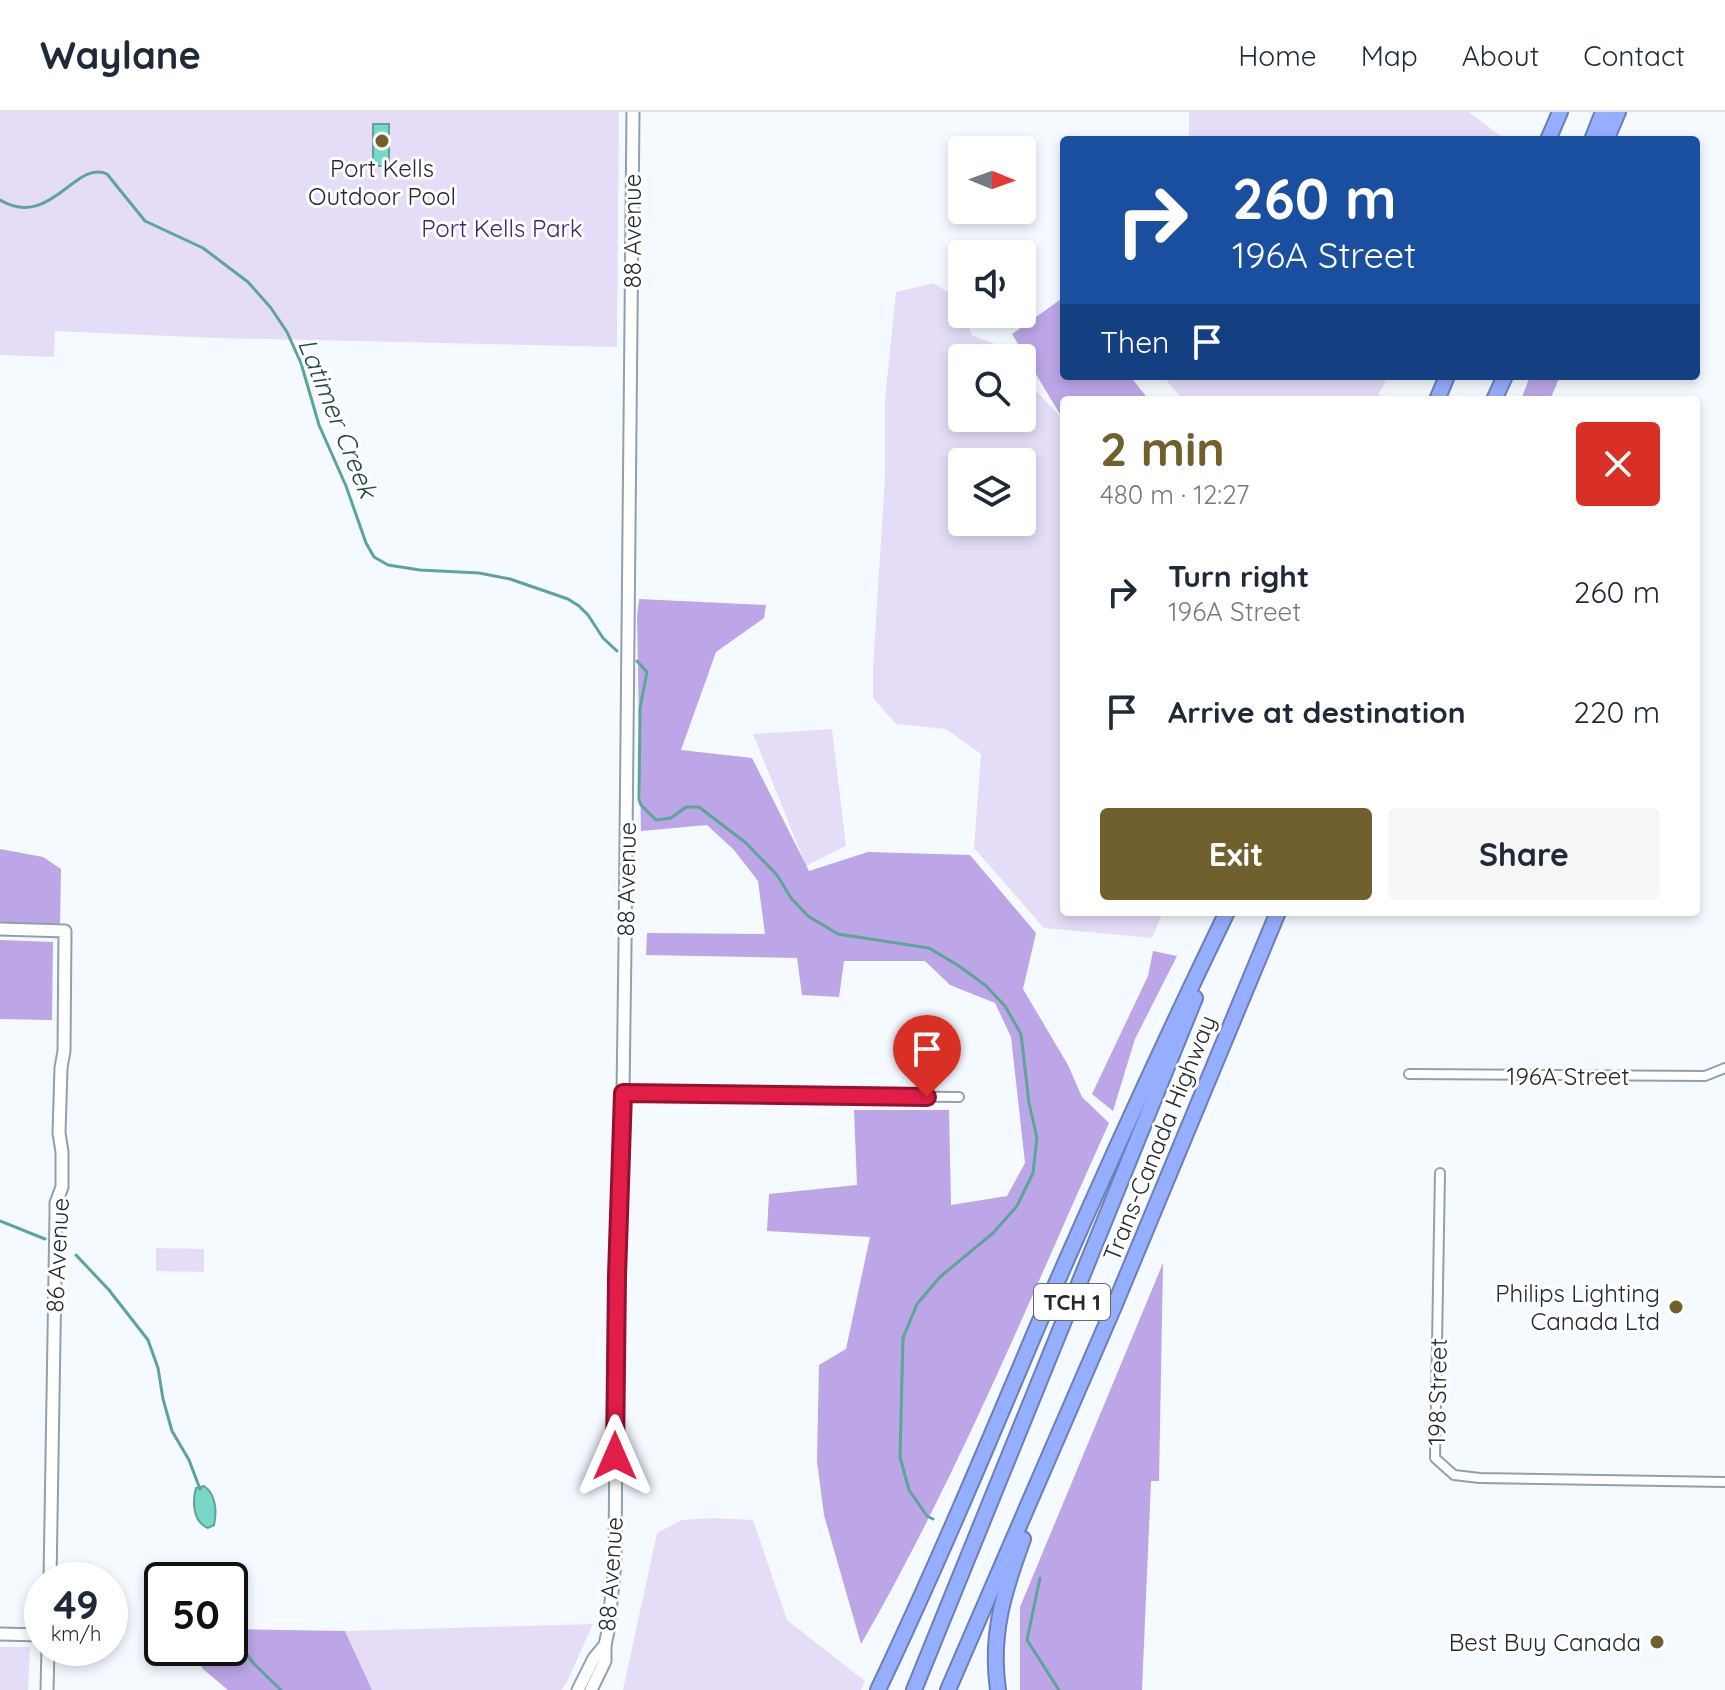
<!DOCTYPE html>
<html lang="en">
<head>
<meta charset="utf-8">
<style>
	:root { --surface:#fff; --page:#f6f6f7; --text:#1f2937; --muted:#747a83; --line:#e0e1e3; --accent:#6f602d }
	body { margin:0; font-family:Quicksand,sans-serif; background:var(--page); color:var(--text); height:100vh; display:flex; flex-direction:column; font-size:30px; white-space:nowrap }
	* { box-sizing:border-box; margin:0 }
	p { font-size:26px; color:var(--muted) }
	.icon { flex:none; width:44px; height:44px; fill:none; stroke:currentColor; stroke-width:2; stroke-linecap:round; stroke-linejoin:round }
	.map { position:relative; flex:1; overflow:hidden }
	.sheet { position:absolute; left:1060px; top:284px; width:640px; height:520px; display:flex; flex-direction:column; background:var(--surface); border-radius:8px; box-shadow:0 4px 12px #0003 }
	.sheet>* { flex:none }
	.banner { position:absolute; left:1060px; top:24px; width:640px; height:244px; border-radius:8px; box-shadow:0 4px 12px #0003; background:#1a4fa0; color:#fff; overflow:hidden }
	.needle { width:52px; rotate:91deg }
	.buttons { position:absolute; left:948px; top:24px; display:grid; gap:16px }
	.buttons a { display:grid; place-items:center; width:88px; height:88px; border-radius:8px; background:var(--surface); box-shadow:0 4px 12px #0003; font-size:40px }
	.speed { position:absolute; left:24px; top:1450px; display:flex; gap:16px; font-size:40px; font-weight:700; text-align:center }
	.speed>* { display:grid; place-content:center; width:104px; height:104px; border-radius:50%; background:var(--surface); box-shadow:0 4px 12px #0003; line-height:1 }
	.speed small { font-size:20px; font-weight:400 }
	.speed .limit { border:4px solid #111; border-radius:12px; background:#fff; color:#111 }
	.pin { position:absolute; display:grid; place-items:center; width:68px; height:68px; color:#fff; margin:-82px -34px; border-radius:50% 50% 50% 0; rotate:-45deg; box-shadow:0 0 8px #0007 }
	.pin .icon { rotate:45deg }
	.me { position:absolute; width:88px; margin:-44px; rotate:0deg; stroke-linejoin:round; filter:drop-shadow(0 0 6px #0008) }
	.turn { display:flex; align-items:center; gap:28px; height:168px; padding:0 40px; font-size:36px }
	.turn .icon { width:104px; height:104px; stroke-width:2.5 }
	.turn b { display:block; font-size:56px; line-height:68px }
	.then { display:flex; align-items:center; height:76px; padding:0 40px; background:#0003; gap:16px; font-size:30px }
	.round { display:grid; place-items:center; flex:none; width:84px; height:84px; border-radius:8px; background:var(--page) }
	.overview { display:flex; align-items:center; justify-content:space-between; height:136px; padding:0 40px }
	h1 { font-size:48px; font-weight:700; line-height:60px; color:var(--accent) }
	.cta { display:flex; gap:16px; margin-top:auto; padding:16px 40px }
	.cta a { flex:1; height:92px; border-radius:8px; background:var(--accent); color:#fff; font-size:32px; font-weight:700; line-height:92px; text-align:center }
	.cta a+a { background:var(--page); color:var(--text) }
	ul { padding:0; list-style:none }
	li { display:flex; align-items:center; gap:24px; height:120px; padding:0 40px }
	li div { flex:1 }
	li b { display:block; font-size:30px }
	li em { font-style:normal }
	header { display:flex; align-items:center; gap:48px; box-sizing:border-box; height:112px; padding:0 40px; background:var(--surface); border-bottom:2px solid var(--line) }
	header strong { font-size:38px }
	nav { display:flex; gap:44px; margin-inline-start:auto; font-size:28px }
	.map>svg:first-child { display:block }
</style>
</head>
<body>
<header>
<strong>Waylane</strong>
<nav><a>Home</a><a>Map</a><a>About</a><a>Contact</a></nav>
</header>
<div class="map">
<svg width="1725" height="1578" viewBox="0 0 1725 1578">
	<rect width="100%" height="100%" fill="#f4faff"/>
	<!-- green -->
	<g fill="#e5ddf8" fill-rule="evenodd">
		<path d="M0,0h619l-2,235 -400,-9 -162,-7 -1,26 -54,-2z"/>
		<path d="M1189,0h280l37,28h-317z"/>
		<path d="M934,171l19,13 20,40 20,7 13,15h-44v60h60v-42l42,44v492h99l-11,26 -108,-10 -70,-80 7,-94 -35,-25 -50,-5 -23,-26v-31l12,-189v-78l11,-108zM962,350h60v60h-60z"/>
		<path d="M1163,264h225l-12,24h-193z"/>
		<path d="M832,617l14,117 -40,20 -53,-132z"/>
		<path d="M156,1136l48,1v23l-48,-1z"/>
		<path d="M713,1406l40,2 34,100 78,61 -4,9h-238l34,-157 25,-13z"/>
		<path d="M593,1512l-27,60 -5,6h-189l-27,-59z"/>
		<path d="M0,1535h30l-2,43h-28z"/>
	</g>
	<!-- forest -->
	<g fill="#bca6e7">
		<path d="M1064,185v79h66l19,24h-85v21l-52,-87z"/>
		<path d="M1530,264h30l-10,24h-29z"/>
		<path d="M639,487l127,6 -2,13 -48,34 -35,98 71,8 57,113 59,-19 102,3 66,78 -13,56 45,76 14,32 27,26c-79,175 -152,355 -248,521l-37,-129 -7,-54 2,-96 27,-16 24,-112 -103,-6 2,-37 88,-9 -3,-75h95l2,95 56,-9 18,-33 -14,-126 -16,-34 -45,-18 -25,-24h-81l-5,36 -37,-2 -5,-37 -151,-3 1,-22 118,1 -7,-53 -24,-31 -27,-25 -66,6 -4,-214z"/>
		<path d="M0,737l43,8 18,12 -1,55 -60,-2z"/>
		<path d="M0,828l53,2 -1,78 -52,-1z"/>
		<path d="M1153,839l24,5 -42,83 -22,72 -21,-17 56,-118z"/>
		<path d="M1163,1151l-4,218h-8l-9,209h-122v-83z"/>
		<path d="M230,1517l115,2 27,59h-144l-25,-21 -15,-21h42z"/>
	</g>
	<!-- water -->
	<g fill="#78d8c7" stroke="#5ea499" stroke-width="2">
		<rect x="373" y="12" width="16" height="42"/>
		<path d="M204,1374c12,8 13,26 10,39l-6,3c-15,-6 -16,-26 -12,-40z"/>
	</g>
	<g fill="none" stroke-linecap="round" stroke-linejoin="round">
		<!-- stream -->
		<g stroke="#5ea499" stroke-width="3">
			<path d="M0,88c51,30 75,-41 107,-26l38,47 58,27 45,34 23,26 16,24 14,31 18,62 27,61 20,57 8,14 14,8 32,5 59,3 31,6 58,20 11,7 9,9 15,23 14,13"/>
			<path d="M637,549l10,11 -7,36 -1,92 2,5 15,15 15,-2 15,-11h13l47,36 31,32 14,23 17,18 30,18 91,14 30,18 26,19 20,21 16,28 8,69 8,35 -4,35 -16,33 -24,27 -53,44 -23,27 -14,34 -3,119 9,33 18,26 6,3"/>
			<path d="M0,1109l45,18"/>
			<path d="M76,1143l33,35 39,50 10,28 5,31 9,32 17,29 11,29"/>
			<path d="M1040,1466l-13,62 32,50"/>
			<path d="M230,1519l24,33 27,26"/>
		</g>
		<defs>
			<g id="street">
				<path d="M1409,962l296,2 20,-8"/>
				<path d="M623,981l336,4"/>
				<path d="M1440,1061l-5,285 19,17 26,3 245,4"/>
			</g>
			<g id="secondary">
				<path d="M0,817l65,2 -1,120 -3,17 -2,65 3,19v35l-6,16v11l-6,366"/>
				<path d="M0,1522l42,1"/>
				<path d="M47,1578l1,-42"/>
				<path d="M578,1578l16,-32 11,-13"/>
				<path d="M591,1578l14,-29v-16l3,-14 7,-68 2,-287 6,-183 2,-147 8,-834"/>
			</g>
			<g id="highway">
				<path d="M1548,28l12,-28"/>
				<path d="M1592,28l11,-28"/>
				<path d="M1606,28l12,-28"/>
				<path d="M1437,288l10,-24"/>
				<path d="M1494,288l11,-24"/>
				<path d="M878,1578c56,-118 107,-239 158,-360 61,-141 124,-280 191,-418"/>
				<path d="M914,1578l281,-692"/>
				<path d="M948,1578l165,-381 165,-397"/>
				<path d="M998,1578c-8,-56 6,-99 25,-151"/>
			</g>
		</defs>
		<!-- street casing -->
		<use href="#street" stroke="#91a0ab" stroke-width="12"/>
		<!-- secondary casing -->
		<use href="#secondary" stroke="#91a0ab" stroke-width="15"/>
		<!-- highway casing -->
		<use href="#highway" stroke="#6d7fb5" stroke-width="18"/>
		<!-- street -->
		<use href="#street" stroke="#fff" stroke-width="8"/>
		<!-- secondary -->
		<use href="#secondary" stroke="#fff" stroke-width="11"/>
		<!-- highway -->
		<use href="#highway" stroke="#95aefe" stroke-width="14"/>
	</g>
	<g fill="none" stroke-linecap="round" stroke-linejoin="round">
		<defs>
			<path id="route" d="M615,1344l2,-180 6,-183 304,4"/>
		</defs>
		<!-- route casing -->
		<use href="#route" stroke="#92132f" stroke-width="20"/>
		<!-- route -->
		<use href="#route" stroke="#e11d48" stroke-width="14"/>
	</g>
	<!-- markers -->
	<g fill="#6f602d" stroke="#fff" stroke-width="3">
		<circle cx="382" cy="29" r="8"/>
		<circle cx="1676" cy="1195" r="8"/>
		<circle cx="1657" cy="1530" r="8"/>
	</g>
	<g text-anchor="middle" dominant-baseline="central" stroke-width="6" stroke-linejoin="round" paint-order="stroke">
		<!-- shield labels -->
		<rect fill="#fff" stroke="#65696c" stroke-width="2" x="1034" y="1172" width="76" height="36" rx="6"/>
		<g font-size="22" font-weight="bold" fill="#23292d">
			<text x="1072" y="1190">TCH 1</text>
		</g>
		<!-- poi labels -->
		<g font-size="24" fill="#23292d" stroke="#fff" text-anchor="end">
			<text x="382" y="56" text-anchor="middle">Port Kells<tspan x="382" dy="28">Outdoor Pool</tspan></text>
			<text x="1660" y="1181">Philips Lighting<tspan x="1660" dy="28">Canada Ltd</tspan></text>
			<text x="1641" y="1530">Best Buy Canada</text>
		</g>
		<!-- park labels -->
		<g font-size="24" fill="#44246f" stroke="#fff">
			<text x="502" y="116">Port Kells Park</text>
		</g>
		<!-- street labels -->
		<g font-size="24" fill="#23292d" stroke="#fff">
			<text transform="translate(632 119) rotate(-90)">88 Avenue</text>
			<text transform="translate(626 767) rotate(-89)">88 Avenue</text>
			<text x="1568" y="964">196A Street</text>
			<text transform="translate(1159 1026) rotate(-68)">Trans-Canada Highway</text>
			<text transform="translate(57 1143) rotate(-87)">86 Avenue</text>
			<text transform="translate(1437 1280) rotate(-89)">198 Street</text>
			<text transform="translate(610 1462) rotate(-86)">88 Avenue</text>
		</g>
		<!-- water labels -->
		<g font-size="26" font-style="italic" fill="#1f4b43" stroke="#fff">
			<text transform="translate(338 306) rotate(68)">Latimer Creek</text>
		</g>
	</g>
</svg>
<div class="buttons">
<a><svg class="needle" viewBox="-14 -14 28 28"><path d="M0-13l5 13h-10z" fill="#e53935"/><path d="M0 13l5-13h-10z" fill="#747a83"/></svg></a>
<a><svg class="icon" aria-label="sound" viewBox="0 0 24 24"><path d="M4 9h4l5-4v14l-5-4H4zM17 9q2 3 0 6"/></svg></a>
<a><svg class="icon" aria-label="search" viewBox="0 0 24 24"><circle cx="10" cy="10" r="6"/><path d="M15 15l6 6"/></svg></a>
<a><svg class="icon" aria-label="layers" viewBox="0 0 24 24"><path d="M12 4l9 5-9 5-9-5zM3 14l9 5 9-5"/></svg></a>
</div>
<div class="speed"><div>49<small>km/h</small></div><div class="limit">50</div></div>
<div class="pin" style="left:927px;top:985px;background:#d93025"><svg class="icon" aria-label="arrive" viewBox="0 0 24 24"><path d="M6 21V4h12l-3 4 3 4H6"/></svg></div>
<svg class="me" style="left:615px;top:1344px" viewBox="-20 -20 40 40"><path d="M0-17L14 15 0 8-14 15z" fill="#e11d48" stroke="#fff" stroke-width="4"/></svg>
<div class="banner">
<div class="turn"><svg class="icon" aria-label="right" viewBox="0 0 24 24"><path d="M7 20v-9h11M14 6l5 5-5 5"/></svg><div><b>260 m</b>196A Street</div></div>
<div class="then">Then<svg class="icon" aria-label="arrive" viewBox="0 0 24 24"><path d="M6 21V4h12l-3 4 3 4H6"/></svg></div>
</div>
<section class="sheet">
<div class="overview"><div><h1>2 min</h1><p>480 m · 12:27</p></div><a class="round" style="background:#d93025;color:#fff"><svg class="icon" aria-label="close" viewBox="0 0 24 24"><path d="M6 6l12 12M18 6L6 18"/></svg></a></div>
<ul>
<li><svg class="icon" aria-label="right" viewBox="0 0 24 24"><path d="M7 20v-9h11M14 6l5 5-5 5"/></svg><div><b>Turn right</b><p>196A Street</p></div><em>260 m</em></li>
<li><svg class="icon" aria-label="arrive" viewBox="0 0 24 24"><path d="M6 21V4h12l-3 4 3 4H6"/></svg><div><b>Arrive at destination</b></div><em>220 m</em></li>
</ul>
<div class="cta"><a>Exit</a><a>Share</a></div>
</section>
</div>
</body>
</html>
